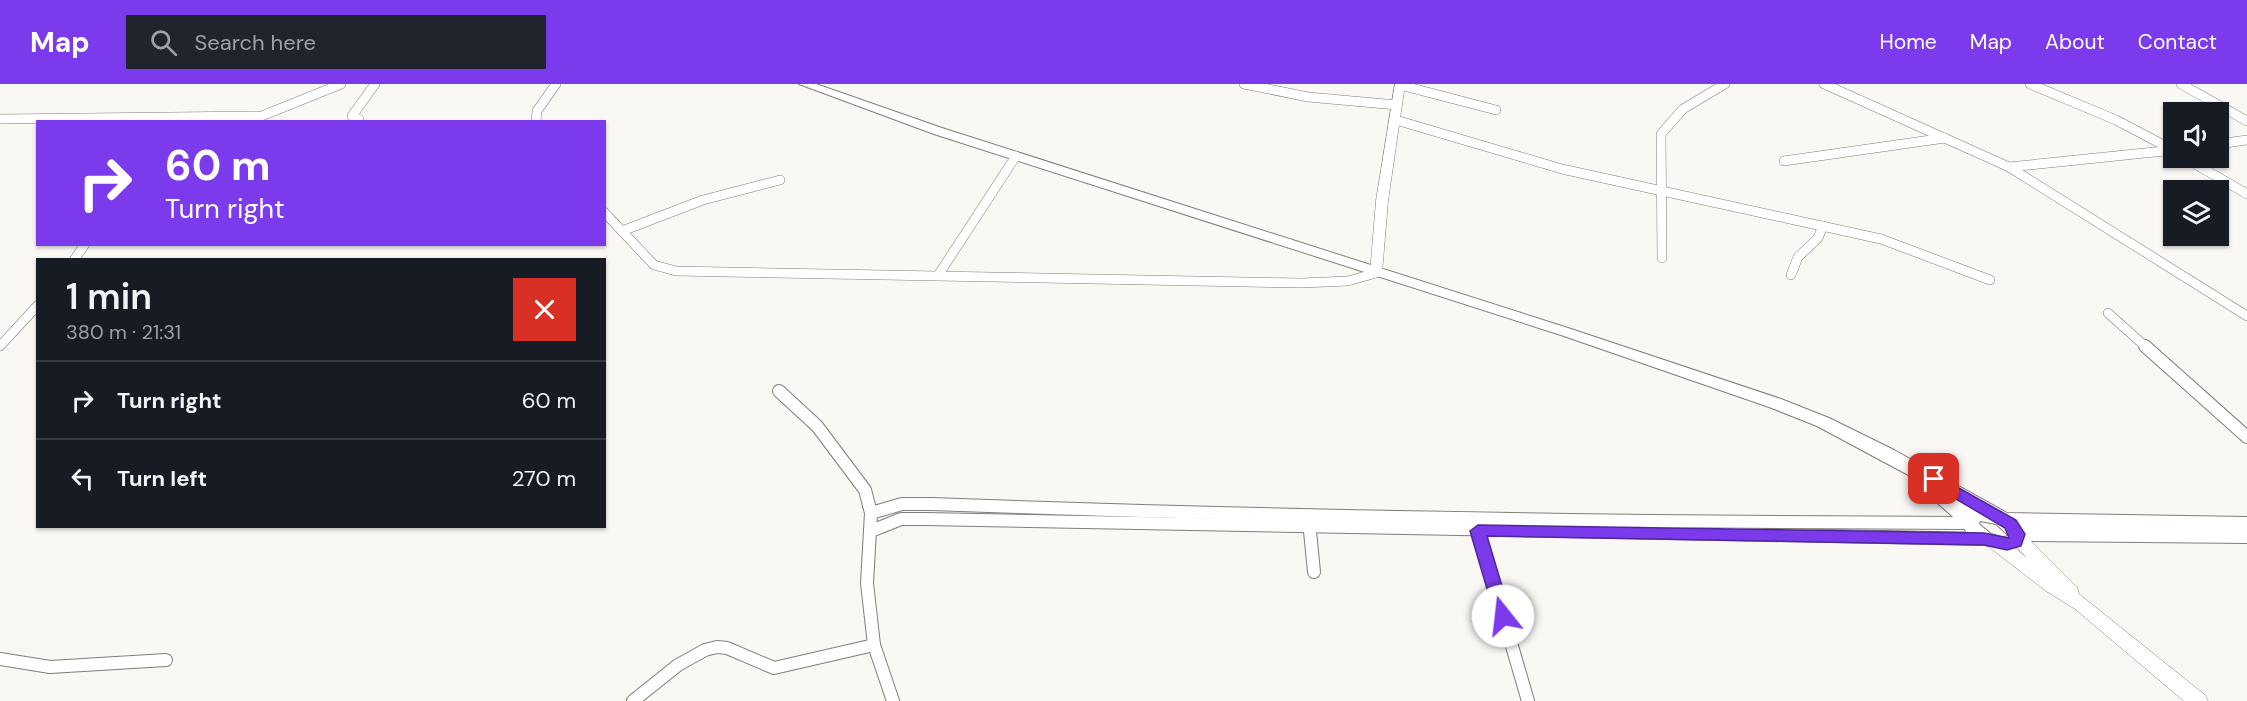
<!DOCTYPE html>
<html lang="en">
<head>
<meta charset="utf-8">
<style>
	:root { --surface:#171b24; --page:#20242c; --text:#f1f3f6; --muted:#9ea1a6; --line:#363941; --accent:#7c3aed }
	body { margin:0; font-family:"DM Sans",sans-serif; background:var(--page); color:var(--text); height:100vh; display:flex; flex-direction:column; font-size:22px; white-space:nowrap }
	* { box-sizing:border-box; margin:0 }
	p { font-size:20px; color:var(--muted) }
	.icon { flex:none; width:33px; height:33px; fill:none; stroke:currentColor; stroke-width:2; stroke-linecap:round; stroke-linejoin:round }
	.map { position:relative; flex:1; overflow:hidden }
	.sheet { position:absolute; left:36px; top:174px; width:570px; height:270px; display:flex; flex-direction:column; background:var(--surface); border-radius:0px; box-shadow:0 2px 4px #0004 }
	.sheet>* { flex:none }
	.top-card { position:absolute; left:36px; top:36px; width:570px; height:126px; border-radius:0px; box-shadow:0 2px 4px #0004; background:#7c3aed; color:#fff; overflow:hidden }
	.controls { position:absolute; left:2163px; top:18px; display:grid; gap:12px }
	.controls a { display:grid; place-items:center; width:66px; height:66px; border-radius:0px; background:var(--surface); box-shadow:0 2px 4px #0004; font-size:30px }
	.pin { position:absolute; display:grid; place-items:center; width:51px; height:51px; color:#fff; margin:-26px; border-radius:12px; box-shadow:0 3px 9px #0006 }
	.me { position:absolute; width:66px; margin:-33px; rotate:344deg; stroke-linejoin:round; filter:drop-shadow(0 0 4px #0008) }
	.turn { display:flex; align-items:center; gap:21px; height:126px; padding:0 30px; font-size:27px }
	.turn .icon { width:78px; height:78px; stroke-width:2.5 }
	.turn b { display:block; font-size:42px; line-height:51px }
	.round { display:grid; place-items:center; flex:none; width:63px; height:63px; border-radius:0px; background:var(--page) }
	.overview { display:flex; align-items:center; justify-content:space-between; height:102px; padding:0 30px }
	h1 { font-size:36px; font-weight:600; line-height:45px }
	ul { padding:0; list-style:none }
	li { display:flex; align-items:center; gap:18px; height:78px; padding:0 30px; border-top:2px solid var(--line) }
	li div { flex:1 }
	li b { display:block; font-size:22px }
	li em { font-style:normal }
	header { display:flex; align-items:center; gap:36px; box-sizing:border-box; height:84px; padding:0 30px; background:var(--accent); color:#fff }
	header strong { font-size:28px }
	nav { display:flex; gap:33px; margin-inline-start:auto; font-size:21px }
	.search { width:420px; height:54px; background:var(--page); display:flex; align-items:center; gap:15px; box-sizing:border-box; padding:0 21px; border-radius:0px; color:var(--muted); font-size:22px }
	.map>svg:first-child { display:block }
</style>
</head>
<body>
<header>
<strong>Map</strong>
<div class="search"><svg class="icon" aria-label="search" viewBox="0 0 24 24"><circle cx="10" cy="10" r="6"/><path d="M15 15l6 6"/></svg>Search here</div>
<nav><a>Home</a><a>Map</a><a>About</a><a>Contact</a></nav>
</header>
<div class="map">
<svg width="2247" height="617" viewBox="0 0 2247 617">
	<rect width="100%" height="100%" fill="#faf8f5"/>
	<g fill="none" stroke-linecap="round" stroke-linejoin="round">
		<defs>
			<g id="minor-far1">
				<path d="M1244,0l64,13 89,8"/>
				<path d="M1824,0l185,83 238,149"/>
				<path d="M2030,0l86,36 55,29"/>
				<path d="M2181,0l66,37"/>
				<path d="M1400,1l96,25"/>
				<path d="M0,35l258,-3"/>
				<path d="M359,35l-7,-3 23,-32"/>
				<path d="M252,36l89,-36"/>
				<path d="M1396,36l166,49 319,70 109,41"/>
				<path d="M536,38l1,-11 19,-27"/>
				<path d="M2218,60l29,-4"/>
				<path d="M2185,74l62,36"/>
				<path d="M1784,77l161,-23"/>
				<path d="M2009,83l165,-17"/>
				<path d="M604,128l50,53 22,6 626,12 46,-2 28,-8"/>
				<path d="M622,147l81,-31 77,-20"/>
				<path d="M1662,174l-1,-124 22,-25 42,-25"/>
				<path d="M74,176l11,-16"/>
				<path d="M939,190l77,-118"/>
				<path d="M1791,191l7,-18 20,-19 5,-12"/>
				<path d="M2108,229l38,34"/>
				<path d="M0,262l38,-41"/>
			</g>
			<g id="minor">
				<path d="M2145,262l102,91"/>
				<path d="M779,307l38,35 48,64 6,23 -4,70 7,62 19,56"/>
				<path d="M871,429l31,-9h29c346,13 692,18 1038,19"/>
				<path d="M1309,437l5,51"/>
				<path d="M1477,442l51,175"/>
				<path d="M871,447l30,-12h25l1058,20"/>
				<path d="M0,575l50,8 116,-7"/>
				<path d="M633,617l45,-36 27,-15 12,-3 10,1 47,20 100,-23"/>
			</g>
			<path id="tertiary" d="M1395,0h10l-17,117 -6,72 -6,4 -6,-4 6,-72z"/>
			<path id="secondary" d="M2018,448l6,2 53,53 2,7 126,101 3,6h-24l-109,-92 -29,-18 -57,-44 -3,-4 3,-4c14,-5 27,11 38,19l-18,-20 3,-4z"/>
			<path id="primary" d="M799,0h17l126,44 629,201 210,70 48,19 65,32 113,63 240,4v26l-221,-2 -19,11 -34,-11 -13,-18 -44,-39 -2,-6 -97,-52 -48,-19 -208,-72 -627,-201zM1980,437l16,3 12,11 -4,3 -13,-4 -12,-10z"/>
		</defs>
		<!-- minor-far1 casing -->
		<use href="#minor-far1" stroke="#807e7b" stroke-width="10"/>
		<!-- minor casing -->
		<use href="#minor" stroke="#807e7b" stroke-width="14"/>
		<!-- tertiary casing -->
		<use href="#tertiary" stroke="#807e7b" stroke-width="1"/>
		<!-- secondary casing -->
		<use href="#secondary" stroke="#807e7b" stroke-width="1"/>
		<!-- primary casing -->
		<use href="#primary" stroke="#807e7b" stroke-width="2"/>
		<!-- minor-far1 -->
		<use href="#minor-far1" stroke="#fff" stroke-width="9"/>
		<!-- minor -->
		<use href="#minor" stroke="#fff" stroke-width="12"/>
		<!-- tertiary -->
		<use href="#tertiary" fill="#fff" fill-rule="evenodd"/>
		<!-- secondary -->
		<use href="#secondary" fill="#fff" fill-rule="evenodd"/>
		<!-- primary -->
		<use href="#primary" fill="#fff" fill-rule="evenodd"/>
	</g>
	<!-- route -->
	<path fill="#7c3aed" stroke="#51269a" stroke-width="1.5" d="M1934,390l82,46 9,14 -4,12 -14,4 -23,-5 -497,-9 24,80 -2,4h-12l-2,-4 -25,-85 8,-6 506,8 25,5 -4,-10 -76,-45 -2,-4 2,-3z"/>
</svg>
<div class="controls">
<a><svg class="icon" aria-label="sound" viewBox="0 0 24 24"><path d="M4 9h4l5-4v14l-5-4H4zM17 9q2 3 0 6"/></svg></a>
<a><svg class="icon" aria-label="layers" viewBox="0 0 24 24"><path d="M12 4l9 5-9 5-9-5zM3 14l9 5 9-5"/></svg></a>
</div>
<div class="pin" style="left:1934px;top:395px;background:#d93025"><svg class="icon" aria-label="arrive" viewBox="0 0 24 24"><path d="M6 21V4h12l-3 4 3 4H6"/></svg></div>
<svg class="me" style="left:1503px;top:532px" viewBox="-20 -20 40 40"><circle r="19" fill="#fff"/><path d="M0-13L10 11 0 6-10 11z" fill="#7c3aed"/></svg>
<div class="top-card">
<div class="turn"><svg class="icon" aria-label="right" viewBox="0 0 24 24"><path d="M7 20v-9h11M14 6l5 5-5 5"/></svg><div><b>60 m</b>Turn right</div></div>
</div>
<section class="sheet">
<div class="overview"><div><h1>1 min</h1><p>380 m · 21:31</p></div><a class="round" style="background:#d93025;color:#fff"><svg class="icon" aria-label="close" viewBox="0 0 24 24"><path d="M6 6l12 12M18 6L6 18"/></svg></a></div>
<ul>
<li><svg class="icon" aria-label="right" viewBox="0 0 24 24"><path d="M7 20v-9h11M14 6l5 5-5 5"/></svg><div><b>Turn right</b></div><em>60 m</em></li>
<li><svg class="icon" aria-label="left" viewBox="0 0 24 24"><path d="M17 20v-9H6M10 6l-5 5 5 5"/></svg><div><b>Turn left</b></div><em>270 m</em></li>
</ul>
</section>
</div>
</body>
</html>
